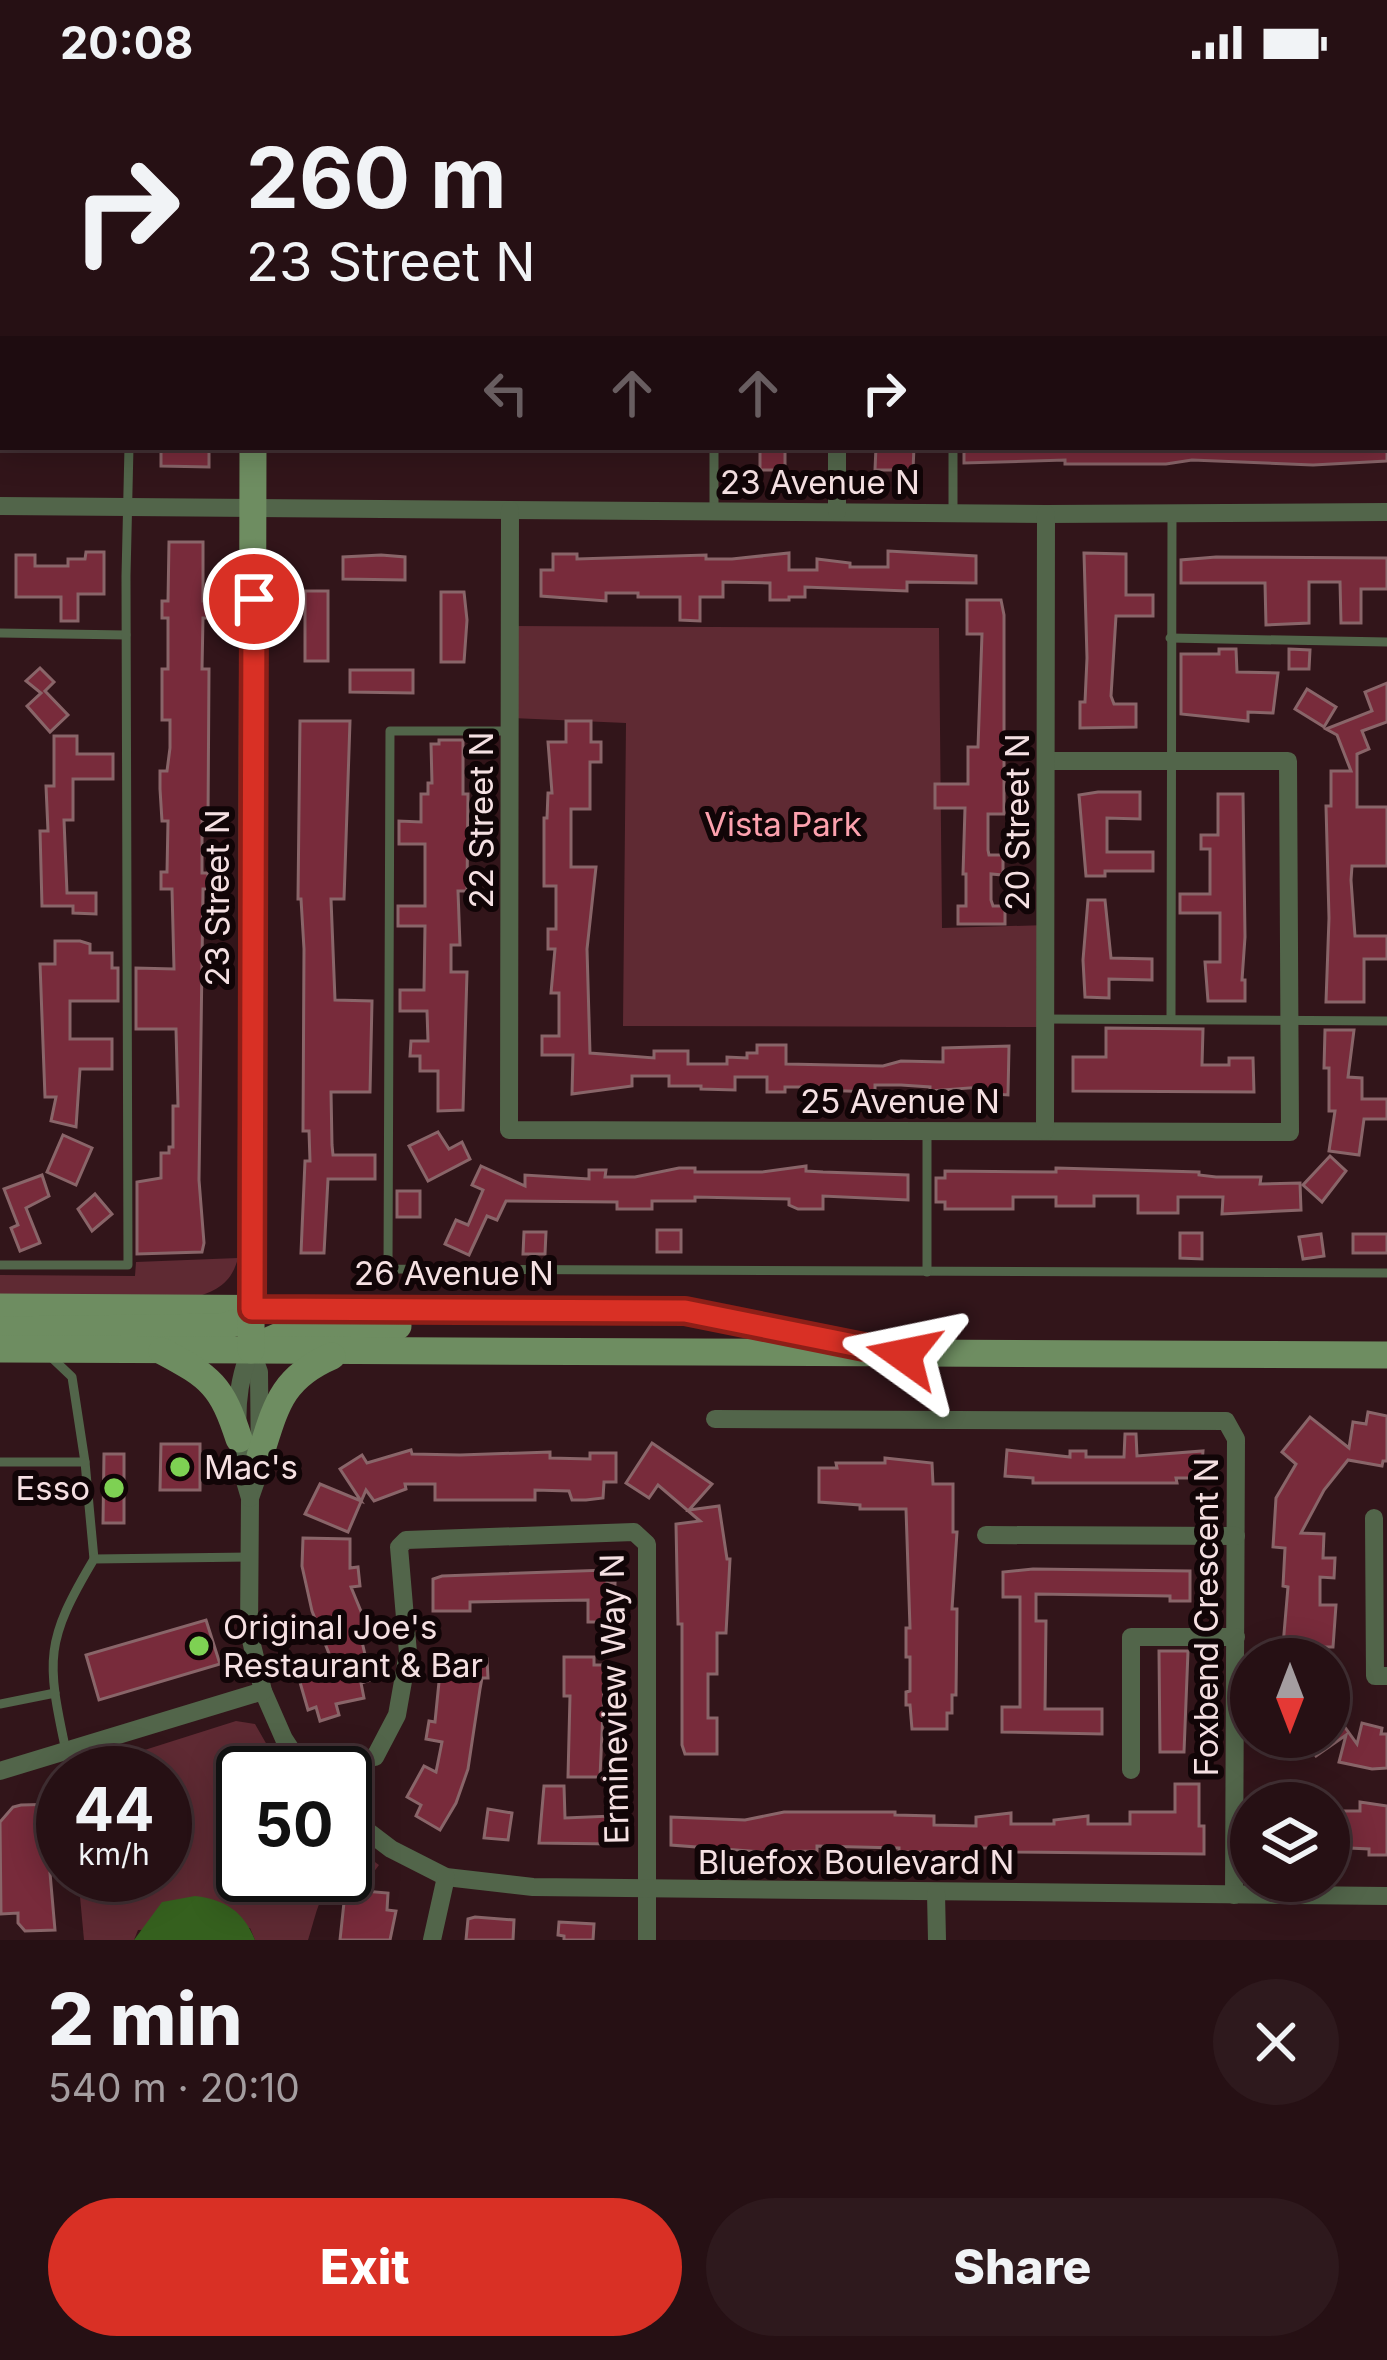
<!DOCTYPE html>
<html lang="en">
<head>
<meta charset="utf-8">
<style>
	:root { --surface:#261014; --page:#2e191d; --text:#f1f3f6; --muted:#a49da0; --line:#423034; --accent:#d93025 }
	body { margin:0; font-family:Inter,sans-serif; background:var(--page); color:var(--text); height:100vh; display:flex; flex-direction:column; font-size:45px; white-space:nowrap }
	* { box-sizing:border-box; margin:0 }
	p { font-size:39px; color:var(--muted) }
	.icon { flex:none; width:66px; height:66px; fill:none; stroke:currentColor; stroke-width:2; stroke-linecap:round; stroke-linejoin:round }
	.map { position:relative; height:1856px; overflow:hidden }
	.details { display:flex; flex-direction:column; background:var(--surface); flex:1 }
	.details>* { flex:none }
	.banner { position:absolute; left:0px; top:0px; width:1389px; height:366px; box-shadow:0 6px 30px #0003,0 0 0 3px var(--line); background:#261014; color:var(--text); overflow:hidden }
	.needle { width:78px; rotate:180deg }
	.controls { position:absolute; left:1230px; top:1554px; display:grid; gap:24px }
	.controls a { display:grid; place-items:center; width:120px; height:120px; border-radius:50%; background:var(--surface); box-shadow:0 6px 30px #0003,0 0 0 3px var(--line); font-size:60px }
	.speed { position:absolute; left:36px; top:1662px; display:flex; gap:24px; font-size:60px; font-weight:700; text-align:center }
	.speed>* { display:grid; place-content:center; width:156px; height:156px; border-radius:50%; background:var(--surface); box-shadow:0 6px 30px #0003,0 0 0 3px var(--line); line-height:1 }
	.speed small { font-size:30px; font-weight:400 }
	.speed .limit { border:6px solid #111; border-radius:18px; background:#fff; color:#111 }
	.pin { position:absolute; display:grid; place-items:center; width:102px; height:102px; color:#fff; margin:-51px; border:6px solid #fff; border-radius:50%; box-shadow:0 3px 12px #0007 }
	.me { position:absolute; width:132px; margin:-66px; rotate:282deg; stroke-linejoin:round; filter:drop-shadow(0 0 9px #0008) }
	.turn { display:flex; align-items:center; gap:42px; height:252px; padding:0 48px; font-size:54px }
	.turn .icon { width:156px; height:156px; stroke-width:2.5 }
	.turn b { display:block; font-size:84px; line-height:102px }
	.lanes { display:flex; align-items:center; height:114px; padding:0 48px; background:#0003; justify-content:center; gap:60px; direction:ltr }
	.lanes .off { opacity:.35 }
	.round { display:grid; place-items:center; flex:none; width:126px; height:126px; border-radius:63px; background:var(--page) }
	.head { display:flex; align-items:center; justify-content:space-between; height:204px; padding:0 48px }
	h1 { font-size:72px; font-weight:800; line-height:90px }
	.primary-button { display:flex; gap:24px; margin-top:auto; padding:24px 48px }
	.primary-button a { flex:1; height:138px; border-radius:72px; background:var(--accent); color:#fff; font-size:48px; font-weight:800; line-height:138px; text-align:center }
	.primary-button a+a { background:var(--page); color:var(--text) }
	.status { display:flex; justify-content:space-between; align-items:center; height:84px; padding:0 60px; background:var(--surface); direction:ltr }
	.status svg { height:33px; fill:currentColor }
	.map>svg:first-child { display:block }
</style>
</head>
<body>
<div class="status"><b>20:08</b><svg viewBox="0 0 49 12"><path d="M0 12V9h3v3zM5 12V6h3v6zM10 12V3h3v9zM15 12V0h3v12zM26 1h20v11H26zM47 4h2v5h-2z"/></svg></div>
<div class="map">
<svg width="1387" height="1856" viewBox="0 0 1387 1856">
	<rect width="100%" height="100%" fill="#32151a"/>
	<!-- green -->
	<g fill="#5f2a33">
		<path d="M513,542l426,2 3,300 105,-3 -1,102 -423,-1 3,-303 -114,-5z"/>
		<path d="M238,1174c-7,27 -23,33 -47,41l-191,2v-26l135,1 1,-14z"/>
		<path d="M236,1637l19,3 28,49h-40v102h102v-35l34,25 -15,20c-47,-4 -43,16 -56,55h-53l-5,-12 -112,2 -4,10h-50l-6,-65h87v-102h-93z"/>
	</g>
	<!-- water -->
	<path fill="#35601e" d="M195,1812c31,4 48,15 60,44h-121l28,-38z"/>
	<!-- building -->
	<g fill="#782b3b" stroke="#896569" stroke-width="3">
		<path d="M161,363h48v20l-48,-1z"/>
		<rect x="760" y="363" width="25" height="23"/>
		<path d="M876,363h38l-1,23h-38z"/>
		<path d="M964,363h423v14l-74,4 -121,-5 -26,4h-101v-4l-101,3z"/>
		<path d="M169,458h34v59h6v17h-6l-1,51h7l-1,152h-6v52h6v16h-5l-4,291 5,63 -2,9 -65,2v-72l24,-4v-25h8v-6h4v-41h5l-2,-77h-40v-61l38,1 -2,-80h-11v-17h6l1,-51h-6l-2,-32v-18h7l3,-23v-28h-8v-51h6v-51h-6v-17h6z"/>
		<path d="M888,467l88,5v27l-69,-1v9l-102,-4v10h-16v3h-19v-17l-47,-1v15h-23v24l-20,-1v-23h-42v-4h-32v8l-65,-5v-26h12v-16h24v5l129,-4v4h26l57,-6v17h28v-11l33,4v4h38z"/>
		<path d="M86,468h18v42h-26v27h-17v-24h-45v-42h19v11h33v-7h17z"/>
		<path d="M1084,469l42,1v41h27v21h-37l-5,80 3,8h22v23l-56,1v-26h5l2,-44z"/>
		<path d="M381,471l24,2v23l-62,-1v-22z"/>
		<path d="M1216,473l171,1v31h-26v34h-20l-1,-41h-31v41l-43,2 -1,-42h-84v-23z"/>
		<rect x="305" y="507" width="23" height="70"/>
		<path d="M441,508h23l3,28 -3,42h-23z"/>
		<path d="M967,516h34l3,15v199h-16v36l1,5h14v20l-12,-1v26l2,6h12v18h-47v-18h8v-32h-3l2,-66h-30v-24h33v-37h10l4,-113h-15z"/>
		<path d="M1219,565h17l1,23 41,1 -5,40 -25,-1v9l-67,-7v-60h38z"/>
		<path d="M1289,565l21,1 -1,19h-20z"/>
		<path d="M40,584l14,14 -9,9 23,24 -18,17 -23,-26 14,-13 -15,-12z"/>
		<path d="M350,586h63v23l-63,-1z"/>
		<path d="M1387,599v39l-25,9 7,18 -12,5v53h30v59h-35l-1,14 4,56h32v23h-23v43h-38l3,-84 -3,-112h5v-35h20l-14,-36 -11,-6 46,-18 -7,-19z"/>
		<path d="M1307,605l29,18 -12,20 -29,-18z"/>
		<path d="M300,637h50l-6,178h-13l4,101 37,1 -2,91h-39l1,53 1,10h42v24h-47l-4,74h-23l4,-92h5l-1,-30h-6l1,-182 -3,-50h-3z"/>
		<path d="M566,637h25v21h10v20h-11v47h-19v58h25l-9,82 3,104 64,5v-7h34v13h39v-7l20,1v-5h10v-8h29v19l97,2 18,-5 42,1v-14l66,-2 -1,49 -27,-2v-6l-51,4v-4l-29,-2h-26v7l-57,-2v-3h-33v5h-18v-15h-32v13l-34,-1v-3h-32v-10h-37v10l-60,8 1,-39h-31v-19h17v-43h-8l4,-44h-7v-20h8v-43h-12v-68h3l1,-25h4l-4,-51h18z"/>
		<path d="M54,652h23v18h36v25h-40v41h-9l3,73h29v21l-23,-1v-7h-31l-2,-75h8l-2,-45h8z"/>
		<path d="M439,656h24v54h5l-1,97h-9l2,54h-9v27h16l-4,138 -25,1v-40h-18v-15h-10l1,-15h17l-1,-30h-27v-21h24l1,-64h-27v-20h27v-62h-26v-23l22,1v-28h7v-11h4l-1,-39h8z"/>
		<path d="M1098,708h42v27l-33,-1v34h46v19h-48v5h-19l-7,-81z"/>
		<path d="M1218,710h25l2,143 -3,43h3v21h-37l-3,-39h15v-49h-40v-19h30v-45h-9v-14h17z"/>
		<path d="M1088,816h17l6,58 41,1v21l-43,-1v19l-24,-1 -2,-37z"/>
		<path d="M55,857h25l10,3v9h22v15h6v33h-48v38h42v30h-32l-4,58 -25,-6 5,-24h-11l-5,-133h15z"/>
		<path d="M1106,944l97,1 -1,36h27v-7h24l1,34 -181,-1v-34h33z"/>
		<path d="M1325,946h29l-6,47 14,1v21h25v20h-23l-5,36 -30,-4 6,-40h-6v-43h-5z"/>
		<path d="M438,1048l11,17 13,-7 8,17 -42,22 -19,-35z"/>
		<path d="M63,1051l29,13 -16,37 -29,-13z"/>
		<path d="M1330,1072l16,15 -24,31 -19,-17z"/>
		<path d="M481,1082l44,20v-11l64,4v-9h17l-1,7h30l44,-9h16v4h67l44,-6v5l17,1 85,3v25l-85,-4v13h-25l-9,-4v-6l-94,-2v4h-43v8h-35v-7l-111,-1 -9,19 -10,-4 -18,39 -24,-11 11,-24 12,5 15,-35 -11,-5z"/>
		<path d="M1056,1084l143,4v3l17,2h45l-1,7 40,-1 1,27 -79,4 1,-17h-45v16h-40v-17h-44v10h-38v-9h-43v12h-68v-7h-9v-24h9v-7l111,1z"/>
		<path d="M42,1091l7,21 -23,12 14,35 -20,8 -9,-23 7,-3 -14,-36z"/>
		<rect x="397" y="1107" width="23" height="26"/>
		<path d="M95,1110l17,20 -20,17 -14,-22z"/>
		<rect x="657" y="1146" width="24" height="22"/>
		<path d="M524,1148h22l-1,22h-22z"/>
		<path d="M1180,1149h22v26l-22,-1z"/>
		<path d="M1321,1150l3,22 -21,3 -4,-22z"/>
		<rect x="1353" y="1150" width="34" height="19"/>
		<path d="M1368,1328l19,4v45h-4l-1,5 -34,-6 -24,30 -23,43 23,1 -1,24h12l-1,20 -14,-1v28h16l-3,42h-17v10h-34l6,-70 -5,-1 2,-38 -12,-1 3,-49 20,-34 -14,-12 28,-35 39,31 4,-26 13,2z"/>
		<path d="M1125,1350h11l1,22 66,-5 -2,27h-25l1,5h-144v-5l-28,-2 2,-26 63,7v-6h16v6h38z"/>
		<path d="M652,1359l60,41 -23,26 30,-4 8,53h3l-4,74h-9v41h-9v44h9v36h-32l-3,-9v-121h-4l-2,-100 24,-3 -42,-36 -9,13 -23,-15z"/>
		<path d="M161,1360h39v46h-40z"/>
		<path d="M411,1366l1,4 48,1 90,-3v6l40,1v-6h26v29h-12l-1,16 -17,2h-14l-3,-9 -34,-1v10h-100v-16h-30l1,5 -32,12 -8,-11 -18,42 -43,-18 15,-30 41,17 -21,-32 22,-14 5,8z"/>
		<path d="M104,1370h20v69h-21z"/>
		<path d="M885,1374l47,5 1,21h20v48h4l-5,77h5l-1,86h-4v18h-5v16h-35l-2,-24h-4v-13l4,-1v-34h-4v-29h4l-4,-119h-46v-4l-41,-3v-34h18l-1,-5h49z"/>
		<path d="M303,1454l47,1v29l8,-1 2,19 -9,1 16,39 -8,3 12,51 -10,3 3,15 -28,6 3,11 -19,6 -4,-14 -8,3 -11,-38 35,-11 -20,-50 -10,-45z"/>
		<path d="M1033,1485l157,2v30h-20v-5l-134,-2v27h10l-1,88h57v25l-100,-2v-25h18v-110h-17v-25z"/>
		<path d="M607,1486v13h8l-1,33 -10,-1v7h-16v-22l-118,2v9h-37v-32l9,-3z"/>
		<path d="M206,1536l14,44 -121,36 -13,-45z"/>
		<path d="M1159,1567h29l-4,101h-24z"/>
		<path d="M564,1573h30v8h14v24h-4l-4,88h-32l2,-81h-6z"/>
		<path d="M487,1575l1,19h-6l-2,11 -12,80 -12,34 -16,27 -24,-14 5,-11 -14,-8 17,-31 12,6 6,-30 -16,-3 3,-18 6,1 6,-60z"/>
		<path d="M1329,1621l28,39 5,-21 20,5 -1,6h6v34l-15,1 -33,-7 7,-27 -30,21 -14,-19h27z"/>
		<path d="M1175,1700h24v42h5v28l-189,-2v-4h-43v5l-50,-1h-23v-4l-82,-2v5l-55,1 -91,-7v-28l74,3 39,-8h111v3l39,1v9l42,1v-9l35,-4v11h43v-4l34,-4v8h42v-12h45z"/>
		<path d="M544,1702h20l1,32 47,-2v28l-73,-1z"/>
		<path d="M1360,1718l27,4v49h-18v-6l-40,-2v-36h31z"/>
		<path d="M60,1720l1,13 -10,1 6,54 -7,1 5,57 -30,1 -7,-8v-10l-17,1 -1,-92 13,-15 8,-2z"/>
		<path d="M488,1725l24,4 -4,27 -24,-2z"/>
		<path d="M364,1807l24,2 -1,17 9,1 -6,29h-50l5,-47 18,2z"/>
		<path d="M475,1833l39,3 -1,20h-47l2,-21z"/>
		<path d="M559,1838l35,2 -1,16h-29v-4l-6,-1z"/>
	</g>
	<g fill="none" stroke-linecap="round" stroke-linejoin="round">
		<!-- lane -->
		<g stroke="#52654a" stroke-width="9">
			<path d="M133,3v-3"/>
			<path d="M390,3v-3"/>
			<path d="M714,3v-3"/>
			<path d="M1189,3v-3"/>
			<path d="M1386,304h1"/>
			<path d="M714,363v64"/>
			<path d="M953,363v66"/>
			<path d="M0,549l126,2"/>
			<path d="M1170,554l217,4"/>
			<path d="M512,647h-122l-2,538 999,4"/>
			<path d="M1171,934l1,-505"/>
			<path d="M1045,935l342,2"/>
			<path d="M0,1181h128l-2,-689 3,-129"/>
			<path d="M927,1188v-139"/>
			<path d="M52,1274l20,19 13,85 9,97"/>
			<path d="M0,1378h85"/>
			<path d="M0,1620l55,-11"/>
			<path d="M66,1667c-20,-92 -21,-110 28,-192l156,-2"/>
		</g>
		<!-- street -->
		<g stroke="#52654a" stroke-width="18">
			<path d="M1072,0v3"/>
			<path d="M839,3v-3"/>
			<path d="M1303,3v-3"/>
			<path d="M1386,187h1"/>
			<path d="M0,422l1046,8 341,-2"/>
			<path d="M510,426l-1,620 781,2 -2,-371h-240"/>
			<path d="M837,428v-65"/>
			<path d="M1045,1047l1,-617"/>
			<path d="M251,1266l8,22 1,97 -10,29 -1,134 14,59 21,48 22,34"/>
			<path d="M715,1335l511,2 10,18 -2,456"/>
			<path d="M250,1414c-15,-44 -19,-105 1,-148"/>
			<path d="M1374,1434l1,158h12"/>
			<path d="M986,1451l250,1"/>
			<path d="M375,1673l22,-42 11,-62 -9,-106 7,-7 228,-8 13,12v396"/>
			<path d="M1131,1686v-133h105"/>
			<path d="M0,1687l263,-80"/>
			<path d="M345,1730l46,35 55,28 87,10 854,9"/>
			<path d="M936,1809l1,47"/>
			<path d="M432,1856l14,-63"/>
		</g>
		<!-- secondary -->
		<g stroke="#6e8d61" stroke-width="27">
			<path d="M254,3v-3"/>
			<path d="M0,1223l685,4 159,32"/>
			<path d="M0,1246l222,-3 19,-6 11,-12"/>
			<path d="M254,1263l39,-17 105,-4"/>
			<path d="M0,1265l1387,6"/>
			<path d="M251,1266l2,-903"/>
			<path d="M162,1267c49,26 60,35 77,88"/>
			<path d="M260,1372c16,-50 21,-78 72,-100"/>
		</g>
	</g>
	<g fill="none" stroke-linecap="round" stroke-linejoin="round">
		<defs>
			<path id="route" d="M254,515l-2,710 433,2 219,44"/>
		</defs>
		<!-- route casing -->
		<use href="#route" stroke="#8d1f18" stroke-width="30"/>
		<!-- route -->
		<use href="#route" stroke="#d93025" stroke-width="21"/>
	</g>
	<!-- markers -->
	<g fill="#7ed153" stroke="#110507" stroke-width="4.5">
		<circle cx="180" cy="1383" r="12"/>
		<circle cx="114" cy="1404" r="12"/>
		<circle cx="199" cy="1562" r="12"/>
	</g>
	<g text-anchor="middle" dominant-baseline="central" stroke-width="12" stroke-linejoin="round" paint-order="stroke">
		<!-- street labels -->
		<g font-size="33" fill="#f5e0e2" stroke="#110507">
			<text x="820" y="398">23 Avenue N</text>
			<text transform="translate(481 736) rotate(-90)">22 Street N</text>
			<text transform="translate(1017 738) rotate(-90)">20 Street N</text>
			<text transform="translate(217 814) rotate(-90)">23 Street N</text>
			<text x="900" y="1017">25 Avenue N</text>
			<text x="454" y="1189">26 Avenue N</text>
			<text transform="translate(1206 1533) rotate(-90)">Foxbend Crescent N</text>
			<text transform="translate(614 1615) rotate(-91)">Ermineview Way N</text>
			<text x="856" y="1778">Bluefox Boulevard N</text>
		</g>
		<!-- park labels -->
		<g font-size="33" fill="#fda1ae" stroke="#110507">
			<text x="783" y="740">Vista Park</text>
		</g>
		<!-- poi labels -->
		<g font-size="33" fill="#f5e0e2" stroke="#110507" text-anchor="start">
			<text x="204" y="1383">Mac's</text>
			<text x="90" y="1404" text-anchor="end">Esso</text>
			<text x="223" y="1543">Original Joe's<tspan x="223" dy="38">Restaurant &amp; Bar</tspan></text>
		</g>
	</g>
</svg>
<div class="controls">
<a><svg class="needle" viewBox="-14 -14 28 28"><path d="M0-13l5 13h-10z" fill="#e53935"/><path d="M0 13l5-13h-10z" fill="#a49da0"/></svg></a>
<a><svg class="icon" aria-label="layers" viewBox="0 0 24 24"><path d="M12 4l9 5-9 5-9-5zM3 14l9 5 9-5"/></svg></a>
</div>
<div class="speed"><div>44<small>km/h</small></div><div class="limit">50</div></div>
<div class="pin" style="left:254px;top:515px;background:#d93025"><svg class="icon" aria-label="arrive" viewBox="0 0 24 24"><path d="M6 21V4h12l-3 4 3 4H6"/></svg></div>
<svg class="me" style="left:904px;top:1271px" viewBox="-20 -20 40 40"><path d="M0-17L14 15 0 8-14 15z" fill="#d93025" stroke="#fff" stroke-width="4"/></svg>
<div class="banner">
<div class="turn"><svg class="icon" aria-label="right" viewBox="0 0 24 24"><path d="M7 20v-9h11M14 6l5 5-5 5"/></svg><div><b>260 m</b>23 Street N</div></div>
<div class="lanes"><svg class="icon off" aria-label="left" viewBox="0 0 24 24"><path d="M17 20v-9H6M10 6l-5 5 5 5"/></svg><svg class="icon off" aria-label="ahead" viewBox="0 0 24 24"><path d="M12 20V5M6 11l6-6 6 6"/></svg><svg class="icon off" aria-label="ahead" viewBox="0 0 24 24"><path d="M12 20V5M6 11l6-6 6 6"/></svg><svg class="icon" aria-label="right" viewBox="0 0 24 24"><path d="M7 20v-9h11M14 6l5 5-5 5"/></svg></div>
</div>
</div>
<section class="details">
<div class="head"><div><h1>2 min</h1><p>540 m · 20:10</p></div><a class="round"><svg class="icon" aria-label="close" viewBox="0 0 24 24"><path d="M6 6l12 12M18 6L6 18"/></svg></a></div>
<div class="primary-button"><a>Exit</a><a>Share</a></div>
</section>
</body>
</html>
